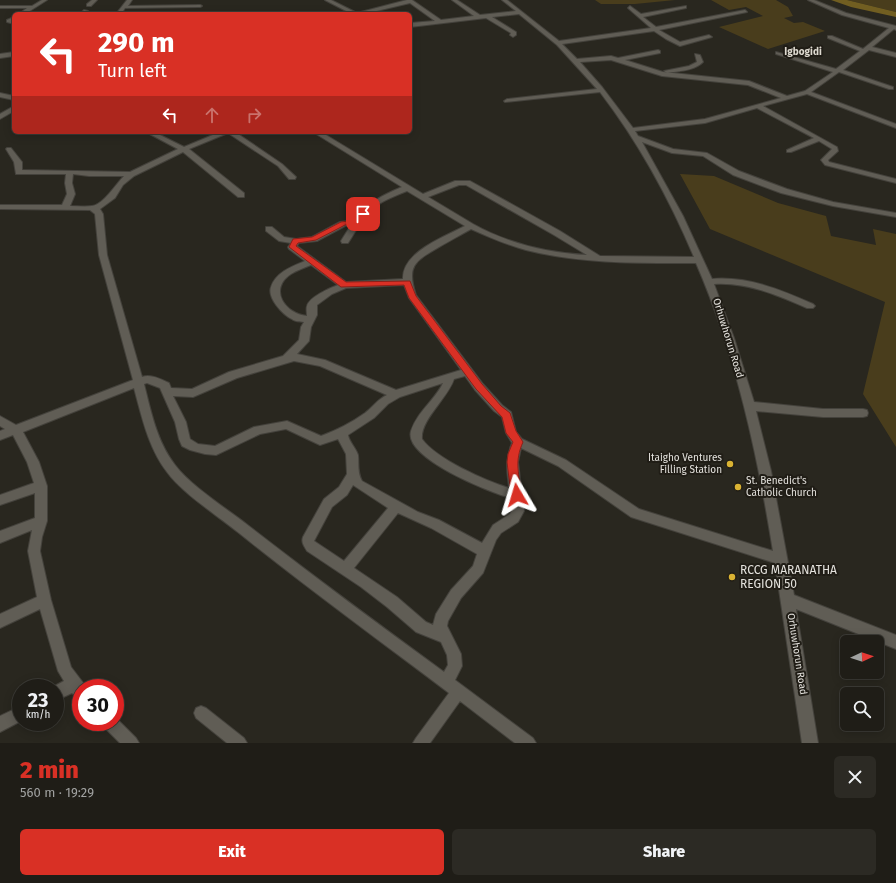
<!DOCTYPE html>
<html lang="en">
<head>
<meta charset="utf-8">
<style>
	:root { --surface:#1f1d17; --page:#2c2a24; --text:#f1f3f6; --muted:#a1a2a1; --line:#3c3b36; --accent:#d93025 }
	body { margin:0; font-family:"Fira Sans",sans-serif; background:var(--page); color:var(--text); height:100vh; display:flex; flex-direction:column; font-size:15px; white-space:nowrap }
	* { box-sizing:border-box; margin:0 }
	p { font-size:13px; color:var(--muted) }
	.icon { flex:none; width:22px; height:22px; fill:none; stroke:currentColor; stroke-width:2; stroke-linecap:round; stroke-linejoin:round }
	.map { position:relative; height:743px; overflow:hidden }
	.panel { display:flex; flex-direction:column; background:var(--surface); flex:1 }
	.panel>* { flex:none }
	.top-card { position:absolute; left:12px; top:12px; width:400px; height:122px; border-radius:6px; box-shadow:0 2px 10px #0003,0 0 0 1px var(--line); background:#d93025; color:#fff; overflow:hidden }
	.needle { width:26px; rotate:86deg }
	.controls { position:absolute; left:840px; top:635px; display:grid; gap:8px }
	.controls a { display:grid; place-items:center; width:44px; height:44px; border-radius:6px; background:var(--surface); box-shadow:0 2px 10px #0003,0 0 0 1px var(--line); font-size:20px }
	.speed { position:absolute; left:12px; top:679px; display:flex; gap:8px; font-size:20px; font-weight:700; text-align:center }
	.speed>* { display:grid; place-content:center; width:52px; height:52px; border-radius:50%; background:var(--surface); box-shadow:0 2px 10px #0003,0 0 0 1px var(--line); line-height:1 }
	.speed small { font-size:10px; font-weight:400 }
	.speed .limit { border:6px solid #d22; background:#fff; color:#111 }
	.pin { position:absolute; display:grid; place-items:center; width:34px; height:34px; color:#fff; margin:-17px; border-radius:8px; box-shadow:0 2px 6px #0006 }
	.me { position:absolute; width:44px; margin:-22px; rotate:353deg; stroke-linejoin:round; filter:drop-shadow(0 0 3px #0008) }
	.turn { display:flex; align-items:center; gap:14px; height:84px; padding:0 20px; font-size:18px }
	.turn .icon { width:52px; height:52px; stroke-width:2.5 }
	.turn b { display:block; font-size:28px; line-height:34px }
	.lanes { display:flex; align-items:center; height:38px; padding:0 20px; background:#0003; justify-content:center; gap:20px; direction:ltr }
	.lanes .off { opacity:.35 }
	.round { display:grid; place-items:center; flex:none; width:42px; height:42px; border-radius:6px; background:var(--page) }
	.overview { display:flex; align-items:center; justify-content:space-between; height:68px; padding:0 20px }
	h1 { font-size:24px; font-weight:800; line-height:30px; color:var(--accent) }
	.button { display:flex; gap:8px; margin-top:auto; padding:8px 20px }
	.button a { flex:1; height:46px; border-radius:6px; background:var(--accent); color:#fff; font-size:16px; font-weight:800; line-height:46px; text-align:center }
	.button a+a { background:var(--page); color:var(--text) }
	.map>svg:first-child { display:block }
</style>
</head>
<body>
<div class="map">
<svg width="896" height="743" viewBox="0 0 896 743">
	<rect width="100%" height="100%" fill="#29271f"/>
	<!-- green -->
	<g fill="#493d1c">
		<path d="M595,0h80l-40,4h-34z"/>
		<path d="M711,0h65l12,7 5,9 -9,2 10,5 9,-1 22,9 -57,18 -49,-22 44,-11 -17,-9 -17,3z"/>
		<path d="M847,0h49v12z"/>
		<path d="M680,174l34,2 64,27 48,13 5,20 45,9 -3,-16 23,5v213l-33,-53 22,-92 -175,-73z"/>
	</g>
	<!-- water -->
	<path fill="#715e21" d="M831,0h16l49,12v5l-45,-10z"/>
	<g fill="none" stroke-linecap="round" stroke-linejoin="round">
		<defs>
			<g id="minor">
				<path d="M42,0h5l-22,14h-6l8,-6h-27v-2h32z"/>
				<path d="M92,0h5l-6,6h-4v-2z"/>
				<path d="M127,0h5l-4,6 72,-1 2,1 -2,1 -75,1 -4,6h-5z"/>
				<path d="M325,0h6l26,13 50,-13h5l29,20 33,-4 -22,-16h5l23,15 36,-4 -14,-11h5l52,41 92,-13 -23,-20 2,-2 11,8 45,-8v2l-43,9 13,10 89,-17 2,2 -88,18 21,12 29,-7 3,2 -32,9 -14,-7 -12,-8 -92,13 15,15 34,-3 7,2 40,-8 2,1v2l-35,7 38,12 86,9 38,15 18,-5 28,-19 -57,-18v-2l60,17 24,-18 -32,-13v-2h4l31,13 26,-21 -47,-13 -34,-15h6l32,13 50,13v4l-2,-1 -22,18 24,6v4l-27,-7 -26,20 50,17v2h-4l-50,-17 -28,20 85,32v4l-89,-34 -44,12 74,41 1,4 -10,9 1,2 67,17v4l-71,-18 -4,-5 11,-11 -13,-8 -28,11h-4v-2l27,-12 -57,-30 -52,15 -70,8 3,5 35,13 34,4 32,18 48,18 46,13 63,11v4l-63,-11 -52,-13 -48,-18 -30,-19 -31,-3 -30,-11 41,74 29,63c36,-3 69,11 101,25l2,2 -2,2h-6c-30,-13 -60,-26 -93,-24l20,54 20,64 69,7h40l4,1 1,3 -1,3 -4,1h-40l-67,-6 15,60 23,124 102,40v14l-100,-40 22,134h-16l-27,-180 -144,-46 -73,-51 -37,-18 -3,14 6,49 -6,11 -17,11 -5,7 -13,33 -22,25 -13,23 -1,5 14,28 1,12 -7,14 78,58 3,5h-21l-55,-42 -30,42h-17l3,-5 33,-45c-70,-53 -142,-105 -210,-160 -21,-17 -57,-40 -72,-61 -19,-25 -25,-55 -33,-84l-111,44 16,30 8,24v35l-5,16 -2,14 11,49 20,67 16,21h-6v11l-5,-2 -4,-4 -17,8v-13h-4l13,-7 -6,-10 -18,-62 -40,19v-14l37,-17 -9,-46 4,-21 -32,13v-12l35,-13v-25l-35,12v-10l34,-12 -7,-21 -14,-27 -13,5v-9l5,-2 -5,-3v-10l16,9 117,-45 -34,-125 -4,-41 -5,-4 -90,-1v-4h62l5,-11 -2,-11 1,-9h-50l-2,-12 -8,-13 1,-1h4l11,14v8l108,2 48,-23 -32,-17h8l30,15 36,-15h15l47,32 14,13 -1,2h-6l-11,-13 -50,-33 -39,16 55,44v4h-6l-55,-45 -49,24 -11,9 -8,13 -15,11 3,5 4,41 35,122c9,-3 18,2 27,6l2,5 21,1 37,-17 54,-16 16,-16 2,-13 3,-5c-4,-1 -9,0 -12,-3 -9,-4 -25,-21 -21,-32 5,-15 22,-21 34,-26l-16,-12 -1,-2 3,-4 -12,-2 -13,-10v-4h6l12,10 12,2 16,-2 28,-15 15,-2c11,-17 28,-25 47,-33l-89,-55h8l102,62 32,-13h15l90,50 40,25 94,1c-25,-59 -55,-114 -94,-165l-95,10 -1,-1 3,-2 90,-10 -40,-44 -38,-31 -27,3 24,15v3l-3,2 -3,-2 1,-2 -25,-15 -76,9v-4l25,-2 -25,-18 -46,11h-12zM611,60l51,16 86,9 33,13 -76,21 -72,9 -31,-41 -22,-25zM73,174l16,2h35c-8,8 -21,29 -32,30 -7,1 -15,0 -22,0l5,-12 -3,-11zM459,185h7l88,50 33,20c-39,-2 -80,-12 -114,-31 -15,-9 -30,-18 -45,-27zM407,191l58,35c-21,11 -63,26 -62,53l-57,3 -49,-36 2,-3 18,-2 28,-15 6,-1 -10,16 1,2h6c6,-9 11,-19 17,-26 10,-14 27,-20 42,-26zM471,229c18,8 36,16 55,21 55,14 113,13 170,13 40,92 61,189 77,288l-134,-42 -73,-49 -44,-21 -6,-7 -5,-20 -9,-7 -19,-21 -67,-89c-10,-29 -1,-34 23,-48 11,-6 21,-12 32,-18zM311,265l27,20c-8,3 -29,12 -31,21 -1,3 0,7 0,10 -22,-2 -39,-27 -16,-42 6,-4 13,-6 20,-9zM404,285l5,13 52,72 -65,20 -71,-30 -28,-6 12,-13 2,-14 6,-12v-10l15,-11 14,-6zM294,361l26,5 67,29c-9,4 -14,12 -22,18 -14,10 -28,17 -44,23l-34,-15 -33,6 -39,19 -17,-2 -8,-5 -4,-17 -13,-26 20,1 44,-19zM465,376l10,14 19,21 8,6 4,16 6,10c-7,17 -5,27 -3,45 -23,-7 -73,-29 -87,-49 -2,-19 26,-41 32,-60zM147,383l13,5 15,34 4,17 3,7 8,4 15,4 11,1 44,-21 26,-5 34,16 18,-6 8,15 1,20 -8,13 -15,12 -21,38c-2,5 1,9 4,14l54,36 26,20 29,25 25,10 6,13 1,10 -4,7c-67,-49 -134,-98 -199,-149 -21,-16 -55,-38 -70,-58 -18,-23 -24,-53 -31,-81zM443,383c-8,17 -26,29 -32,48 -8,27 80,62 100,67l1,12 -2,4 -17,11 -11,18 -43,-23 -21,-8 -56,-31c-5,-9 -3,-17 -4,-26 -2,-7 -9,-13 -10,-20l26,-17 14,-14 12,-7zM353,485l35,23 -44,53 -30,-20 18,-34 15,-12zM398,513l33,15 46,26 -4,12 -22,24 -15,24 -3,11 -7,-3 -29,-25 -43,-29z"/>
				<path d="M84,10l4,1 -3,3h-5z"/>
				<path d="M14,17v7l-7,-2v-2z"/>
				<path d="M14,52v4l-14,2v-4z"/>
				<path d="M695,54l5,1 3,7c-9,9 -25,9 -36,11l-3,-2 25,-5 8,-4z"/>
				<path d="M0,93l14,3v4l-14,-3z"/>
				<path d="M14,106v5l-14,8v-5z"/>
				<path d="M21,706v15l-21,11v-16z"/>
				<path d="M201,706l5,2 38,30 3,5h-20l-31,-25 -2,-5 2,-5z"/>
				<path d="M115,717l21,21 3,5h-19l-16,-16 -2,-5h13z"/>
			</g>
		</defs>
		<!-- minor casing -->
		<use href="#minor" stroke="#44423c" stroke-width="2"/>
		<!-- minor -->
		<use href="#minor" fill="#605d55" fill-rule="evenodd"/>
	</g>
	<!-- route -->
	<path fill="#d93025" stroke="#8d1f18" d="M363,211l4,3 -7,10 -15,1 -29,15 -18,3 -2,3 50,36 64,-1 6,15 66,88 19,22 9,7 6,18 7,11c-9,20 -4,32 -1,53l-1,3 -4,2 -4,-2 -2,-3 -4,-33 1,-8 5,-12 -7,-9 -4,-16 -26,-28 -67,-91 -5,-13 -63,2 -52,-40 4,-8 19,-2 29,-15 14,-2 6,-8z"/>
	<!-- markers -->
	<g fill="#dab333" stroke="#201d16" stroke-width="1.5">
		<circle cx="730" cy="464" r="4"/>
		<circle cx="738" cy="487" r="4"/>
		<circle cx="732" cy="577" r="4"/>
	</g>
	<g text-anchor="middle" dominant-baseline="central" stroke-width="4" stroke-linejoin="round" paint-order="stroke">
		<!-- far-quarter labels -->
		<g font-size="10" font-weight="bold" fill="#dedad0" stroke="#201d16">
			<text x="803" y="52">Igbogidi</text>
		</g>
		<!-- street labels -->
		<g font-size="10" fill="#e4e2dd" stroke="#201d16">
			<text transform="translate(728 338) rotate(73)">Orhuwhorun Road</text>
			<text transform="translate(797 654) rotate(81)">Orhuwhorun Road</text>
		</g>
		<!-- poi labels -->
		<g font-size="10" fill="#e4e2dd" stroke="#201d16" text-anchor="end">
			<text x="722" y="458">Itaigho Ventures<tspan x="722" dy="12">Filling Station</tspan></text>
			<text x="746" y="481" text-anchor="start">St. Benedict's<tspan x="746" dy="12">Catholic Church</tspan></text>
		</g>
		<!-- near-poi labels -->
		<g font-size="12" fill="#e4e2dd" stroke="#201d16" text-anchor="start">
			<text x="740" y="570">RCCG MARANATHA<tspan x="740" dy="14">REGION 50</tspan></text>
		</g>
	</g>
</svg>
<div class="controls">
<a><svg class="needle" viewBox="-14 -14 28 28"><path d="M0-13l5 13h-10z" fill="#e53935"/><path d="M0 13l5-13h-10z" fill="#a1a2a1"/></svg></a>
<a><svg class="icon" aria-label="search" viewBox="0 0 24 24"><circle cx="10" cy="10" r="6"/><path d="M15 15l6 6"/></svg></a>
</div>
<div class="speed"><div>23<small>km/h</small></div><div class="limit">30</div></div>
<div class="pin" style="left:363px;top:214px;background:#d93025"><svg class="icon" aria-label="arrive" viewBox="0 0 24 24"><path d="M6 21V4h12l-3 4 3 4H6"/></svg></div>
<svg class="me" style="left:517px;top:495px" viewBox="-20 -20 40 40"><path d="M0-17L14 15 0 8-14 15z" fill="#d93025" stroke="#fff" stroke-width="4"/></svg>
<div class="top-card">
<div class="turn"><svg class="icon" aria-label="left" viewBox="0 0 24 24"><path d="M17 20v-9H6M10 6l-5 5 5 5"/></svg><div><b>290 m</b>Turn left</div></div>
<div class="lanes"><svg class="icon" aria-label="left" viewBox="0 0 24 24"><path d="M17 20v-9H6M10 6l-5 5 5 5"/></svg><svg class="icon off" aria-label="ahead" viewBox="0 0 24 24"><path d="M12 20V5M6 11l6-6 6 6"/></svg><svg class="icon off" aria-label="right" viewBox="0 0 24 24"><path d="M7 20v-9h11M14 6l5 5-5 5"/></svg></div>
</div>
</div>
<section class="panel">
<div class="overview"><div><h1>2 min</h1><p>560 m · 19:29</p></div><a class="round"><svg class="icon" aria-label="close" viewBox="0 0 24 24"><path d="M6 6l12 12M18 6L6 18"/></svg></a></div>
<div class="button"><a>Exit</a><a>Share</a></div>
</section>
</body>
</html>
